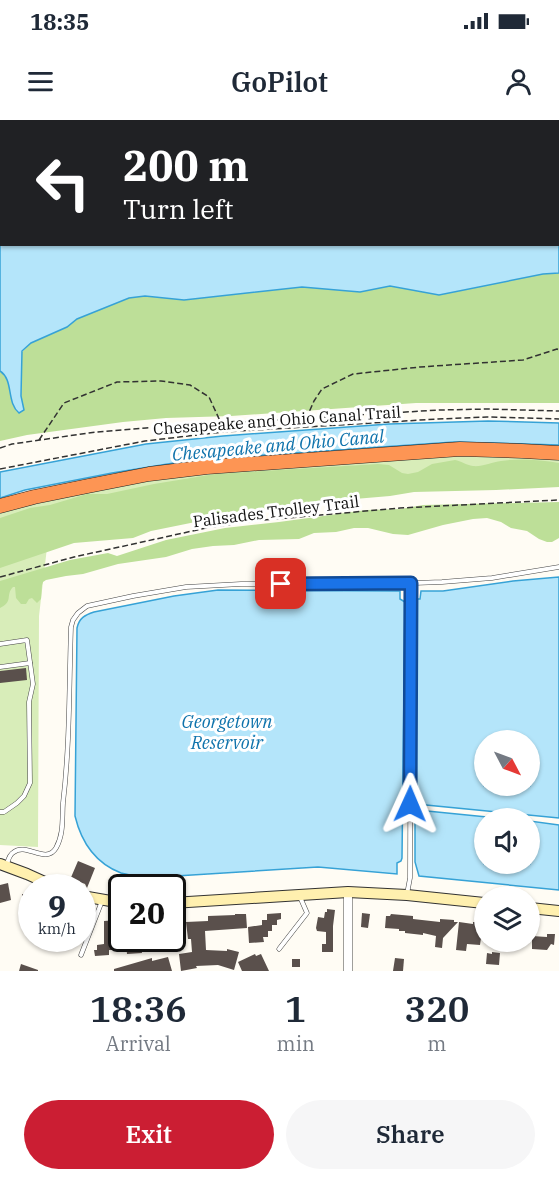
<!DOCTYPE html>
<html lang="en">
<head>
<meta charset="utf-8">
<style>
	:root { --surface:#fff; --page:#f6f6f7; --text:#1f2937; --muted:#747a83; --accent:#cb1e33 }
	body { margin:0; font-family:"IBM Plex Serif",serif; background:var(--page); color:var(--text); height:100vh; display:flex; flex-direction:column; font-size:22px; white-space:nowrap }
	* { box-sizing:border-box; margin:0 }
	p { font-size:20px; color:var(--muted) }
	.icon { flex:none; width:33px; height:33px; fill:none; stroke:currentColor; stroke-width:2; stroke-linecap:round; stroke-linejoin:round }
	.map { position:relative; height:851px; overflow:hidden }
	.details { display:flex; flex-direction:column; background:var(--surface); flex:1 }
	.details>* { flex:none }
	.top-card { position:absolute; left:0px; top:0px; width:560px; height:126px; box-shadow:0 2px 4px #0004; background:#202124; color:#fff; overflow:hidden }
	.needle { width:39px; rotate:131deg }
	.fabs { position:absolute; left:474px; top:610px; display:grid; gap:12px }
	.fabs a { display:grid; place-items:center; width:66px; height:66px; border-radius:50%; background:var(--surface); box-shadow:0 2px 4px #0004; font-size:30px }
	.speed { position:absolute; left:18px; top:754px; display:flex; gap:12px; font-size:30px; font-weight:700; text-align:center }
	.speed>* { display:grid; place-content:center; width:78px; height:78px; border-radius:50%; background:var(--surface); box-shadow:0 2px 4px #0004; line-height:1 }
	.speed small { font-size:15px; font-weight:400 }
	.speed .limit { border:3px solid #111; border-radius:9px; background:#fff; color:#111 }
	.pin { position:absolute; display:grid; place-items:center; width:51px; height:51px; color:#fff; margin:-26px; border-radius:12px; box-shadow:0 3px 9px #0006 }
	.me { position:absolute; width:66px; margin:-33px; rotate:1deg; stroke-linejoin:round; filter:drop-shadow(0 0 4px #0008) }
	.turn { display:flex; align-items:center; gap:21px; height:126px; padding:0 24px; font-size:27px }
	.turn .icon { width:78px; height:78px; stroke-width:2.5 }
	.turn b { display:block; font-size:42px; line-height:51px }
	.eta { display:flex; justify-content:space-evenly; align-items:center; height:102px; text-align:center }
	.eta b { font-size:36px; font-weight:600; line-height:42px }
	.cta { display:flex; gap:12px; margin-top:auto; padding:12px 24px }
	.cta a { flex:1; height:69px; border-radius:36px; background:var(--accent); color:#fff; font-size:24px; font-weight:600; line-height:69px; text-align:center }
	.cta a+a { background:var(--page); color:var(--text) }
	.status { display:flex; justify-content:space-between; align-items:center; height:42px; padding:0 30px; background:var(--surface); direction:ltr }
	.status svg { height:16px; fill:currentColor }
	header { display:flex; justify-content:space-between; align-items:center; height:78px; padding:0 24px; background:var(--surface); font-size:27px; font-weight:600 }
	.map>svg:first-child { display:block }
</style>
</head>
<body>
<div class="status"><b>18:35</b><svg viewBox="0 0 49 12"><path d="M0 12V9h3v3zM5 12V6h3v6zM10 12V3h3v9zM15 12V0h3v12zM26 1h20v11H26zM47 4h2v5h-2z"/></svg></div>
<header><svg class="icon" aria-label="menu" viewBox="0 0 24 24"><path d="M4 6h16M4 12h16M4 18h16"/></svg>GoPilot<svg class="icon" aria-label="person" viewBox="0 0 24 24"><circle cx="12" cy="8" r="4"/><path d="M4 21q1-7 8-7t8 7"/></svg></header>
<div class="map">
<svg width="559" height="851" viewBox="0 0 559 851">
	<rect width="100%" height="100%" fill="#fffcf4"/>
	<!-- green -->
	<path fill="#d8edb9" d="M492,334l67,4v12h-6l-505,69 -9,77 -1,231 -38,-2v-333l140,-32 206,-19z"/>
	<!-- forest -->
	<g fill="#bddf98">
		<path d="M559,153v130h-143l-185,13 -65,2 -43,4 -96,13 -27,6v-70h3l4,6 8,32 6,-13 1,-44 9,-9 36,-16 10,-8 52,-21 16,-2 39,4 118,-13 58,5 30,-6 49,9 104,-21z"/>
		<path d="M455,340c6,1 11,5 18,6 9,1 19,-4 28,-5 19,-3 39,-1 58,2v24l-63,3 -82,2 -24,4 -59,5 -24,5 -77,9 -79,16 -18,7 -59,5 -74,25v-50l30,-10 20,-3 37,-11h20l47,-10 61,-10 163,-10 11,1 13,8 6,1 10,-2 14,-8z"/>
		<path d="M559,382v36l-7,4h-5l-8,-3 -12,-8 -16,-3 -10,-6 -14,-4 -14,1 -30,6 -35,10 -15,-1 -25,-6h-14l-18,4 -22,1 -15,6 -40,1 -25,5 -21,1 -21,3 -26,8 -48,7 -35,10 -17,2 -20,4 -3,2 -1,3 -1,14 -4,4 -5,-5 -3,1 -3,5h-5l-5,-6 -1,-11h-2c-8,8 1,14 -13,21v-27l70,-21 38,-7 9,3 49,-16 59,-12 54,-6 88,-12 34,-1 22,-4z"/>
	</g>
	<!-- water -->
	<g fill="#b4e5fa" stroke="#36a2d6" stroke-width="1.5" fill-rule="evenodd">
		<path d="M77,0h482v153l-16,1 -104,21 -49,-9 -30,6 -58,-5 -118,13 -39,-4 -16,2 -52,21 -10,8 -36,16 -9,8 -1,45 3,14 -5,3c-13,-11 -5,-33 -19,-42v-233h1l1,106h556v-122l-485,-1z"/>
		<path d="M488,301l71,2v22l-105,-3 -232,16 -42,4 -68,11 -87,17 -25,8v-26l146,-28 77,-8 166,-12z"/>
		<path d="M559,457v241l-143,-14 -1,-205h5l1,-8h22l70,-10zM484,621h46v45h-46z"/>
		<path d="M218,470l182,1v8l5,3 -3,256 -1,3 -4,2v11l-79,-7 -174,11c-7,-2 -16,-3 -23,-5 -26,-10 -40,-32 -46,-57l2,-188c2,-10 8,-13 17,-16l80,-16z"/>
		<path d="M417,690l90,9h-23v45h46v-43l29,4v65l-140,-14 -4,-14v-51z"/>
	</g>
	<!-- building -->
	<g fill="#5a504c">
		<path d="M26,548l1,12 -27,3v-12z"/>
		<path d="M78,741l17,7 -8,20 -2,-4 -10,-4 -6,2z"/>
		<path d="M8,763l3,17 -11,3v-18z"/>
		<rect x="22" y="774" width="10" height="27"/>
		<path d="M327,789l8,1 -2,16v26h-11v-8h4v-12l-9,-1 -1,-3 2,-11 6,1 1,-6h2z"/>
		<path d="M281,793v6l-4,1v5h-5v6h-4v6h-5l1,5 -15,1 -1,-16 14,-2v-5h5v-6z"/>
		<path d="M362,793l8,1 -2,14 -7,-1z"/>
		<path d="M235,794h11l1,14 -42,3 1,19 21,1v-2l12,3 -5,18 -16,-5 -22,1 1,2 -16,3 -2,-17 13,-2 -1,-13h-3l-2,-17 22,-1v-5l27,-1z"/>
		<path d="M391,794l22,2v3l27,3v-3l14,1v2h4l-15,16 -1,10 -7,-1 1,-11 -13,-3v2l-18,-2v-2h-6v-2l-14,-1 1,-12h4z"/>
		<path d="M118,800l1,17h-8l1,13h-3v5l-14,1 -1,-6h3v-5l7,-1v-23z"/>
		<path d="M459,802l14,2v-2h6v2l4,1 -3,20 -13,-1 -1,7 -10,-1z"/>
		<path d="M547,814h8l-1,11 -3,-1 -4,6 -15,-1v-13l15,1z"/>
		<path d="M126,822h18v5h-3l1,6 -15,1z"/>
		<path d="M492,832l8,1 -1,12 -13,-1 1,-11 5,1z"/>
		<path d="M255,834l1,2 5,-2 8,17h-27l-4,-9z"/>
		<path d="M168,837l4,14h-58v-2l38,-11v3z"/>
		<path d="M395,838l9,1 -1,12h-10z"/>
		<rect x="292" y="839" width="8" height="8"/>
		<path d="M21,844l17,6v1h-19z"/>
	</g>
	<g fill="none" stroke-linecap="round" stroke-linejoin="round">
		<defs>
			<g id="lane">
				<path d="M0,524l27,-4 6,44 -4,18 1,81 -6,13 -7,7 -13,9h-4"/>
				<path d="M0,547l30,-4"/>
				<path d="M7,744c1,-4 3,-10 7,-12 12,-10 32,13 42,-4 8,-14 6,-30 7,-45 7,-59 6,-117 8,-176l2,-7 5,-7 9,-7 46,-10 53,-9 55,-3h146l55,-2 50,-4 67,-11"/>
				<path d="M407,774l3,-16 1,-295"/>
				<path d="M172,796l6,29"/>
				<path d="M279,829l28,-36 -7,-16"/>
				<path d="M81,835l21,-54"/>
			</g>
			<path id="street" d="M348,851v-79"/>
			<g id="secondary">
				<path d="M0,744l27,10 31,14"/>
				<path d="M82,776l40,7"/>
				<path d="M172,783l176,-11 59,3 77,8"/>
				<path d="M530,788l29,3"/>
			</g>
			<path id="highway" d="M0,386l34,-9 54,-11 61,-12 58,-7 253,-18 62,2 37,2"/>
		</defs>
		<!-- lane casing -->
		<use href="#lane" stroke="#434343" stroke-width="5"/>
		<!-- street casing -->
		<use href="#street" stroke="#434343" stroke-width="9"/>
		<!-- secondary casing -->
		<use href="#secondary" stroke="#323232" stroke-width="12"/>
		<!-- highway casing -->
		<use href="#highway" stroke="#212121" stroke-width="15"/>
		<!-- path -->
		<g stroke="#323232" stroke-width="1.5" stroke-dasharray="6 3" stroke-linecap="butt">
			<path d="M57,2l5,-2"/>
			<path d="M0,13h2"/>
			<path d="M306,299l8,-18 8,-12 31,-15 67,-7 103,-7 34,-11 2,1"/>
			<path d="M39,320l25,-37 53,-21 44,-1 29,4 19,12 12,26"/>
			<path d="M0,328l12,-4 84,-12 50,-4 293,-18 49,-1 71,2"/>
			<path d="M0,349l145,-28 78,-9 215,-13 49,-2 72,2"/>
			<path d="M0,457l74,-20 132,-29 47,-7 147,-13 159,-8"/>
		</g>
		<!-- lane -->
		<use href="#lane" stroke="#fff" stroke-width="4"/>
		<!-- street -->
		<use href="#street" stroke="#fff" stroke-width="8"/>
		<!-- secondary -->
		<use href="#secondary" stroke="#fff0af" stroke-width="10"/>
		<!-- highway -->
		<use href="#highway" stroke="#fd9554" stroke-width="14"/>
	</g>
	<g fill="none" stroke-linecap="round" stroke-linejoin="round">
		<defs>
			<path id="route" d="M281,464l130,-1 -1,221"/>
		</defs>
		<!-- route casing -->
		<use href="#route" stroke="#114b97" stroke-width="15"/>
		<!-- route -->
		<use href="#route" stroke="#1a73e8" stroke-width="10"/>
	</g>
	<g text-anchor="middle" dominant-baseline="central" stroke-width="6" stroke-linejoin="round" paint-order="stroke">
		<!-- street labels -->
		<g font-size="16" fill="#101010" stroke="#fff">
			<text transform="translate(277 300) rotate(-4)">Chesapeake and Ohio Canal Trail</text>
			<text transform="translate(276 391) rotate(-7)">Palisades Trolley Trail</text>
		</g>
		<!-- water labels -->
		<g font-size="18" font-style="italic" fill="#0f73ac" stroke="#fff">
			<text transform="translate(278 325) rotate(-5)">Chesapeake and Ohio Canal</text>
			<text x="227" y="601">Georgetown<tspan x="227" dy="21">Reservoir</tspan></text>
		</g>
	</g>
</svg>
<div class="fabs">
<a><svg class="needle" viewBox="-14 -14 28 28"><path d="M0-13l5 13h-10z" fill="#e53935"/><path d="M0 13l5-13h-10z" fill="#747a83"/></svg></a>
<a><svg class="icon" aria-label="sound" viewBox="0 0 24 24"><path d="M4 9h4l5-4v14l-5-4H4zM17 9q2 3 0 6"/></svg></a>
<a><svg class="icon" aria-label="layers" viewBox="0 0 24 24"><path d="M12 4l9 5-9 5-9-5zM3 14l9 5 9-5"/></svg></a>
</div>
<div class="speed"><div>9<small>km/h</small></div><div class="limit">20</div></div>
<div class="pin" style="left:281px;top:464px;background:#d93025"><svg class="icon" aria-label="arrive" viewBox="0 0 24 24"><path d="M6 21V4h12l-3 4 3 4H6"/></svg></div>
<svg class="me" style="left:410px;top:684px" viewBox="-20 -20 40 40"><path d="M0-17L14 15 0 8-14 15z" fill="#1a73e8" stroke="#fff" stroke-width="4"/></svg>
<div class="top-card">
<div class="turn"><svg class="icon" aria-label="left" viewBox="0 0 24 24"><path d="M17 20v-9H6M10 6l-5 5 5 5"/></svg><div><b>200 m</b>Turn left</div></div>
</div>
</div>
<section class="details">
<div class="eta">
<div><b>18:36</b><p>Arrival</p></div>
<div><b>1</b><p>min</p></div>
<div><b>320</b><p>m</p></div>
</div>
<div class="cta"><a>Exit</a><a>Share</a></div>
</section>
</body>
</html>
